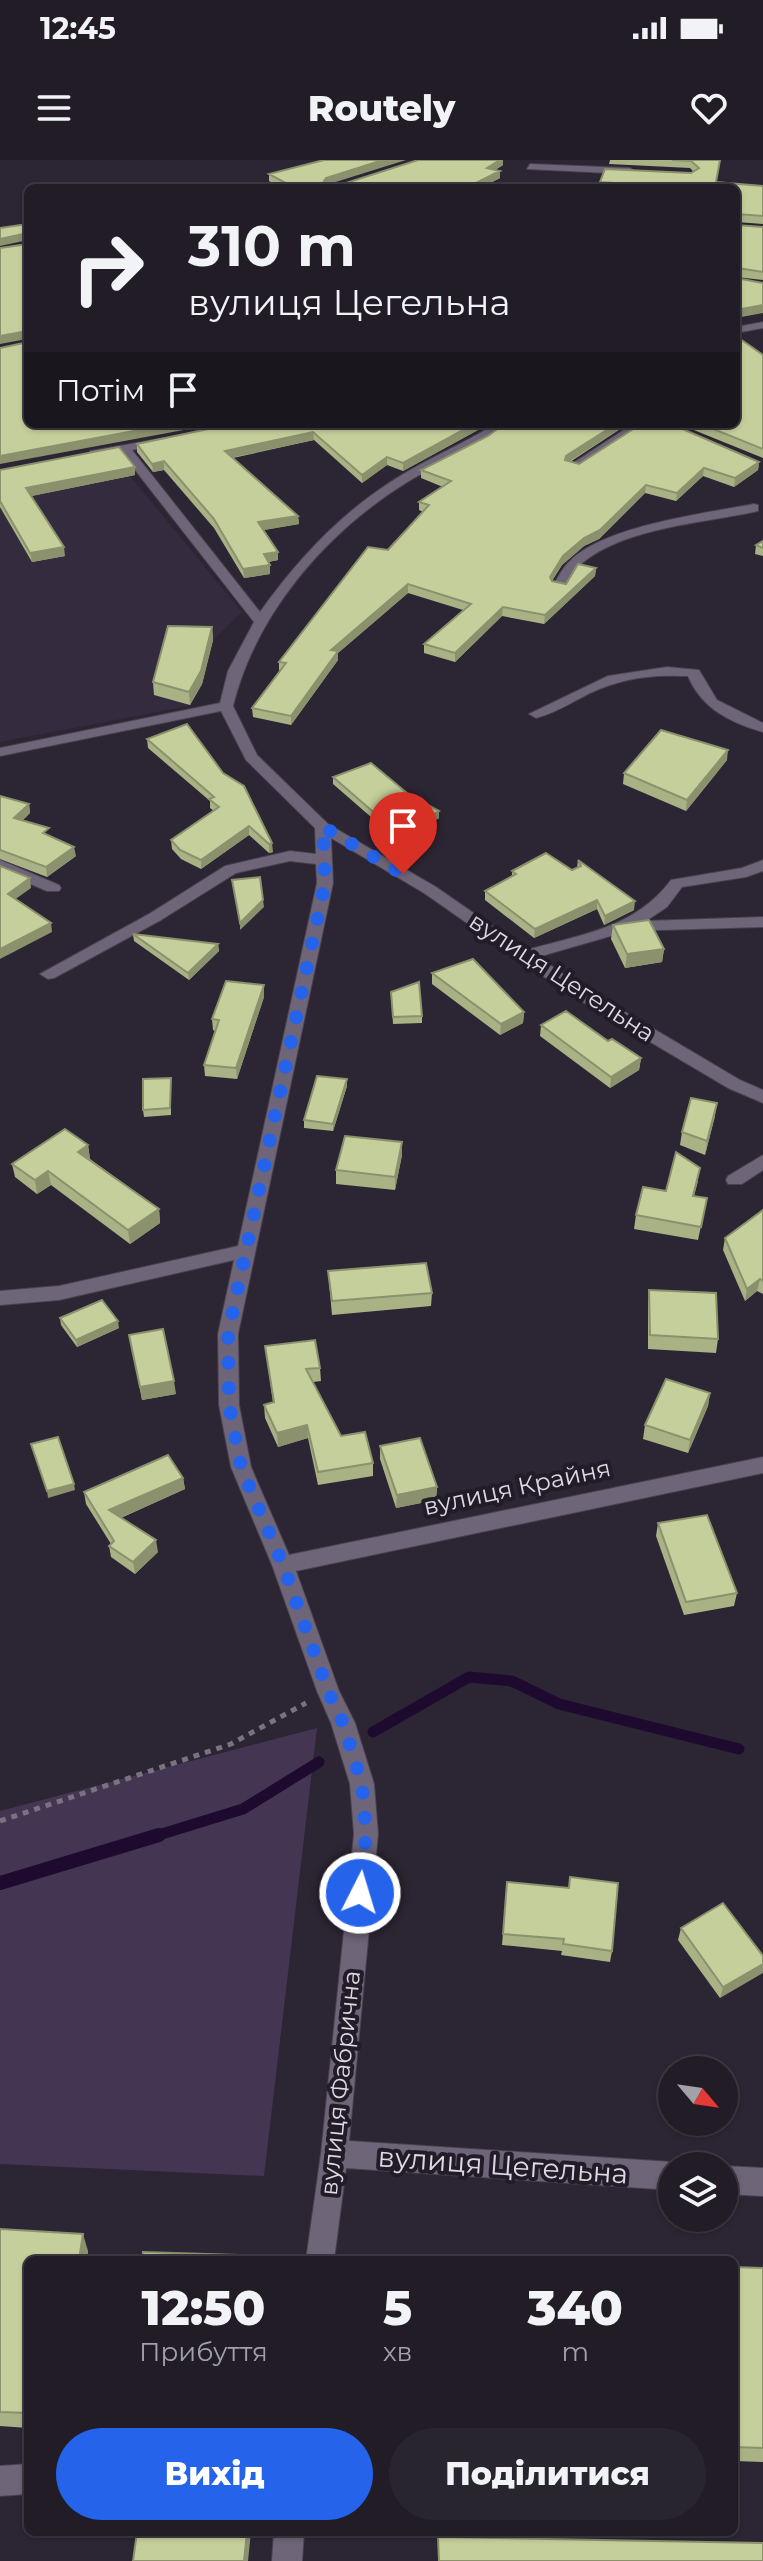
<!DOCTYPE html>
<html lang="uk">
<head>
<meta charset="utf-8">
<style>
	:root { --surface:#211c26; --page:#29252e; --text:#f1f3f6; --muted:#a2a1a7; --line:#3e3a43; --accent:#2563eb }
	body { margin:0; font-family:Montserrat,sans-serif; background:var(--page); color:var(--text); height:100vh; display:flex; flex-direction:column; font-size:30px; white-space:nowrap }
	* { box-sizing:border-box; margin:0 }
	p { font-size:26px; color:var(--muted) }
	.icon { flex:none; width:44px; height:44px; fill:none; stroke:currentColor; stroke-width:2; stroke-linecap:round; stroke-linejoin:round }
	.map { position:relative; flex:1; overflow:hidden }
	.side { position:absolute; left:24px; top:2096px; width:714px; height:280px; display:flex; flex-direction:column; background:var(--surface); border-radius:12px; box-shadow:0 2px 6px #0004,0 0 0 2px var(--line) }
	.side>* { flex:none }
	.top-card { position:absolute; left:24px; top:24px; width:716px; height:244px; border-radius:12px; box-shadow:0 2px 6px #0004,0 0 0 2px var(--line); background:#211c26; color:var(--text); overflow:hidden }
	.needle { width:52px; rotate:119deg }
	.tools { position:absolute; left:658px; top:1896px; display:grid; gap:16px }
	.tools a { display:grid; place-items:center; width:80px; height:80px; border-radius:50%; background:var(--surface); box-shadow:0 2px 6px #0004,0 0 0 2px var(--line); font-size:40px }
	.pin { position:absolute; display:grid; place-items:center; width:68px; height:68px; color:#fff; margin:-82px -34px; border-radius:50% 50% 50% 0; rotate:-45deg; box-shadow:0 0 8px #0007 }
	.pin .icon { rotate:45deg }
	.me { position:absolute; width:88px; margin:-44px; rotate:5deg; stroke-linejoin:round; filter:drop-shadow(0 0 6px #0008) }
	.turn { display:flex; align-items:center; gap:28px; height:168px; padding:0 32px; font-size:36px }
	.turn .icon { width:104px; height:104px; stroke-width:2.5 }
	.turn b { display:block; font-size:56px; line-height:68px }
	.then { display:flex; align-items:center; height:76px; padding:0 32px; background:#0003; gap:16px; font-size:30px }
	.eta { display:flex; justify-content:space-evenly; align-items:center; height:136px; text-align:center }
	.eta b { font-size:48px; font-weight:800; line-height:56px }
	.button { display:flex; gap:16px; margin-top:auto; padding:16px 32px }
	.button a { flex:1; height:92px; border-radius:48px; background:var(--accent); color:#fff; font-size:32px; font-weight:800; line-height:92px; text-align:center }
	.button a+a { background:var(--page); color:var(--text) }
	.status { display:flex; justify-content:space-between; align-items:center; height:56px; padding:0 40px; background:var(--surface); direction:ltr }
	.status svg { height:22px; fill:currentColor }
	header { display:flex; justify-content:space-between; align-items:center; height:104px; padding:0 32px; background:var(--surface); font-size:36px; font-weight:800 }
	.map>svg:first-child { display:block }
</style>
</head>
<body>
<div class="status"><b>12:45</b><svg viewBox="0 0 49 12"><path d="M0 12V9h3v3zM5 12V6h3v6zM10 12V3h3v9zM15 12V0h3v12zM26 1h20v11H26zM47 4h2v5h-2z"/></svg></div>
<header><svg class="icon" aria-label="menu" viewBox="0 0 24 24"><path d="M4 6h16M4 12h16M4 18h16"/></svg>Routely<svg class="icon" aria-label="heart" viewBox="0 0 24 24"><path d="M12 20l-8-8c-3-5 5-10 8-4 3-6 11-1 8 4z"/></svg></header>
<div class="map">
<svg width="763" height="2401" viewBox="0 0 763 2401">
	<rect width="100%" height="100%" fill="#2c2533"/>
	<!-- built -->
	<path fill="#352b3f" d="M120,304l122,148 -29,28 -9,42 -15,24 -189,36v-254z"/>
	<!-- green -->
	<path fill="#443653" d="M317,1568l-53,448 -264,-12v-353z"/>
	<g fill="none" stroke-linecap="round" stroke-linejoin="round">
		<!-- stream-far1 -->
		<g stroke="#1e0a2e" stroke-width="11">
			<path d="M373,1572l96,-55 43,4 47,23 180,45"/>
			<path d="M152,1677l91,-28 76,-47"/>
		</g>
		<!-- stream -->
		<path stroke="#1e0a2e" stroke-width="14" d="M0,1723l159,-48"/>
		<defs>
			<g id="minor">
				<path d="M530,4l100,4 5,3 -5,3 -103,-5z"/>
				<path d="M763,162v6l-27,5v-6z"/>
				<path d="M495,264h14c-27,26 -69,38 -100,57 -82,50 -153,132 -176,225l24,49 71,69 108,63 91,63c56,-16 108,-22 144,-70l71,-12 21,-8v11l-17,6 -64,10 -15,20 -21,14 117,-4v10l-135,4 -90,26 40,27 162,96 23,10v13l-35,-15 -162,-96 -142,-99 -93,-55 2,45 -95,451 1,71 12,62 38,88 474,-98v16l-467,98 43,120 16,32 19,61 4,50 -29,307 323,21 9,4h-9v24l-326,-22 -12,92h-28l15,-106 33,-320 -4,-50 -19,-61 -14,-32 -45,-126 -41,-98 -12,-62 -1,-71 16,-74 -175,40 -59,5v-14l59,-5 179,-40 79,-363 -1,-19 -26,-3 -54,12 -75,47 -107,58 -6,1 -8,-5 109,-60 76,-48 65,-15 26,3 -1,-26 -69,-68 -25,-49 -221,45v-8l220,-45 8,-32 26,-49 -133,-170 -27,6 -4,-1v-6l75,-13v6l-33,6 128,162c35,-49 76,-94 126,-127 35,-24 74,-39 109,-61z"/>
				<path d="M633,264h14l-70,46 -10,-3z"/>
				<path d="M754,344l4,1v6c-53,12 -134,16 -177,53 -8,7 -12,17 -17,26l-12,-3c6,-9 10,-19 18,-26 34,-35 136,-48 184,-57z"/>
				<path d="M667,507l32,3 18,30 46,23v9c-32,-9 -62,-24 -75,-56h-7c-33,-2 -64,4 -93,18 -17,9 -33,19 -52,24l-7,-4 79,-38z"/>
				<path d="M0,700l59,25 2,3 -2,3h-12l-47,-20z"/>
				<path d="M763,995v15l-21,14h-14l-2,-4 2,-4z"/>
				<path d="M724,2006l39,2v28l-39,-2z"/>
				<path d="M28,2304v30l-28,2v-30z"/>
				<path d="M274,2372h30l-2,29h-30z"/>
			</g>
		</defs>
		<!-- minor casing -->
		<use href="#minor" stroke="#48424f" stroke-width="2"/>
		<!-- path -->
		<path stroke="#78737f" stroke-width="5" stroke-dasharray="6 6" stroke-linecap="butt" d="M0,1661l231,-77 75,-41"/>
		<!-- minor -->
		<use href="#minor" fill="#6e6578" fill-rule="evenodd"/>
	</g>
	<!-- wall -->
	<g fill="#a9b285">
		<path d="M418,0h85v5l-8,5 5,8 -14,7 -212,-1 -5,-3v-7l74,10z"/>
		<path d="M610,0h110l-4,22 47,4v38l-27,-2v-34h-137l1,-6 91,-9 2,-2 -3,-3 -81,-4z"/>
		<path d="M736,65l27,2v53l-27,-3z"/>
		<path d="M763,195v103l-84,-34h57z"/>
		<path d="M232,264h257l-86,47 -16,-6 -25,18 -48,-43 -81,18 65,58 1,8 -36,6 15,22v8l-10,2 2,12 -26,4 -30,-50 -50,-58 -11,2 -16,-20v-8z"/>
		<path d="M533,264h95l-58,38 9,2 180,-2 -1,8 -24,17 -31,-11 -27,25 -31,-8 -46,46 -15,7 -22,19 -10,16 14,3 30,-16 -1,8 -51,48 -42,-8 -47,46 -31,-9v-9l39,-34 -55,-17 -70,60v7l-47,65 -38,-8 -1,-9 28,-37 -1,-1v-8l144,-150 -4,-2v-8l24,-15 -22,-9v-8l67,-34z"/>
		<path d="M0,310l135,5 -104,21 34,60 -33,6 -32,-55z"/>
		<path d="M763,381v15l-8,-2 1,-9z"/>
		<path d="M212,467l1,13 -11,44 -12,21 -36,-10 -1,-13z"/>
		<path d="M147,579l76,34 21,13 29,66 -4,1 -20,-18 -48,34 -20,-10 -9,-10 -1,-9 43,-29 -4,-3v-7l-62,-53z"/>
		<path d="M727,600l-41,51 -63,-27 1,-11z"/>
		<path d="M333,617l74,16 32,25 -33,19 -35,-20 -38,-33z"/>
		<path d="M0,636l29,8 1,9 -8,8 28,15 26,20 -29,21 -47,-18z"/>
		<path d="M578,700l56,50 -30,15 -7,-16 -63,29 -49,-38v-9l27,-15v-5l60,-1 5,-2z"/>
		<path d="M613,765l51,24 -2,13 -37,6 -14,-29z"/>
		<path d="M133,774l85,10 1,7 -30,29 -55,-39z"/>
		<path d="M432,813l92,39 -1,11 -23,12 -68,-51z"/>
		<path d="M391,832l31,24v7l-29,1z"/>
		<path d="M264,837l-27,82 -32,-3 -1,-11 11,-34 -2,-1 -1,-11z"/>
		<path d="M541,865l100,33 -2,12 -29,18 -70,-52z"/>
		<path d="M171,918v37l-27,2 -1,-7z"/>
		<path d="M347,926l-14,45 -29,-3v-8z"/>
		<path d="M715,956l-10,39 -25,-10 2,-13z"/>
		<path d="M402,982v13l-7,35 -59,-6v-14z"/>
		<path d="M88,985l2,14 69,50 1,14 -30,21 -79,-59 -14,9 -22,-17 -3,-13z"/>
		<path d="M698,1021l-4,15 13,2 -9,42 -64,-11 2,-14 30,-24z"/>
		<path d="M763,1050v84l-6,-3 -12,10 -22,-51 2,-12z"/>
		<path d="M328,1111l104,22 -1,13 -99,9z"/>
		<path d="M649,1130l69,49 -2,14 -68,-4v-46z"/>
		<path d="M60,1158l59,10 -42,19 -16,-22z"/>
		<path d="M129,1175l47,59 -34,6z"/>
		<path d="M265,1186l55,22 1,13 -8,1 28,54 32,27v13l-55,9 -10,-47 -30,9 -13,-29 -1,-13 9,-3z"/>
		<path d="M710,1233l-2,13 -20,47 -45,-14 2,-14z"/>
		<path d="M380,1286l57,41 -1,13 -40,8 -16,-49z"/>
		<path d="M183,1318l2,11 -64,29 37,34 -23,22 -24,-17 -2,-11 2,-2 -25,-40 -2,-12z"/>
		<path d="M658,1363l79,70 -3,13 -50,9 -28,-79z"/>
		<path d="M507,1722l61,6 44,63 -2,11 -49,-7 1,-4 -60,-6z"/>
		<path d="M681,1768l82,28 -43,42 -42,-58z"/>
		<path d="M0,2069l88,22 -1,9h-59v168l-28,-2z"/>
		<path d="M734,2107l29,1v194l-29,-1z"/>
	</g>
	<!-- shaded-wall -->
	<g fill="#8a916c">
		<path d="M383,0h23l-80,25 -2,-4 2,-3z"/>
		<path d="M500,0h3v5l-16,10v-7z"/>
		<path d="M500,11v7l-19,10 -5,-5z"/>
		<path d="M27,73l1,7 -28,6v-7z"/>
		<path d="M763,145v8l-27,5v-8z"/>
		<path d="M27,171v8l-27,5v-8z"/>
		<path d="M171,264h45l-216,40v-8z"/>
		<path d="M474,264h15l-86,47v-8z"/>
		<path d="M616,264h12l-63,40 -1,4 2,-12z"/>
		<path d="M313,272l1,8 -89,19v-8z"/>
		<path d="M387,297v8l-25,18v-8z"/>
		<path d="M164,301v9l-11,2 -1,-8z"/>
		<path d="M759,302l-1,8 -24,17 1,-9z"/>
		<path d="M135,307v8l-108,22 -1,-9z"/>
		<path d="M704,308l-1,8 -27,25 1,-8z"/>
		<path d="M646,325l-1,8 -46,46 -15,7 -22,19 -13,20 1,-8 13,-21z"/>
		<path d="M298,356l1,8 -40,7 -1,-9z"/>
		<path d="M64,387l1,9 -33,6 -2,-9z"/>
		<path d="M278,392v8l-14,3v-9z"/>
		<path d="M270,405v9l-26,4 -1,-9z"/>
		<path d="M596,408l-1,8 -51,48 1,-9z"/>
		<path d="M408,424v9l-70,60v7l-47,65v-9l40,-66z"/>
		<path d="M503,447l-1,9 -47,46v-9z"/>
		<path d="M212,467l1,13 -11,44 -12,21 -1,-13z"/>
		<path d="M728,590l-1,10 -41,51 1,-11z"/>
		<path d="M29,644l1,9 -15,14 -1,-9z"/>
		<path d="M439,651v7l-33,19v-7z"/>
		<path d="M249,666v9l-48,34v-9z"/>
		<path d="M272,683l1,9 -4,1v-9z"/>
		<path d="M74,687l2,9 -29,21 -1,-10z"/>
		<path d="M30,718l1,10 -21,15 -2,-9z"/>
		<path d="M263,740l1,7 -24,23v-7z"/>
		<path d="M597,740v9l-63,29 1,-9z"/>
		<path d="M635,741l-1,9 -30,15 1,-9z"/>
		<path d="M51,763l1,9 -52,27v-10z"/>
		<path d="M218,784l1,7 -30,29 -1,-7z"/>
		<path d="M664,789l-2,13 -37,6 2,-14z"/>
		<path d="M264,825v12l-27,82 -1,-11z"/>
		<path d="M524,852l-1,11 -23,12 1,-11z"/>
		<path d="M641,898l-2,12 -29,18 1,-11z"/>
		<path d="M347,919v7l-14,45v-7z"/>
		<path d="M717,943l-2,13 -10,39 2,-14z"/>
		<path d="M402,982v13l-7,35v-13z"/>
		<path d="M88,985l2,14 -12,-7z"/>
		<path d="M48,1011l3,14 -14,9 -2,-14z"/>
		<path d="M159,1049l1,14 -30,21 -2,-14z"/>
		<path d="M760,1119l-3,12 -12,10 2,-12z"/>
		<path d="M118,1161l1,7 -42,19 -1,-7z"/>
		<path d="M174,1221l2,13 -34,6 -2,-13z"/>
		<path d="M710,1233l-2,13 -20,47 2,-13z"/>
		<path d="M307,1265l1,13 -30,9 -1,-14z"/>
		<path d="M183,1318l2,11 -74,33 -2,-12z"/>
		<path d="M74,1324l1,6 -27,8 -1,-7z"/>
		<path d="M437,1327l-1,13 -40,8 1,-13z"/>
		<path d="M156,1380l2,12 -23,22 -2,-12z"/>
		<path d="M763,1804v9l-43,25 3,-11z"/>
		<path d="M83,2074l5,17 -1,9h-8z"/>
		<path d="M247,2372h4l-3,29h-4z"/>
	</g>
	<!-- building -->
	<g fill="#c5cf9b" stroke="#8a916c" stroke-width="2">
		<path d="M324,0h59l-57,18 -2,3 19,3 75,-24h82l-13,8 13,3 -24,12 22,5h-244l30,-6 -15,-8z"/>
		<path d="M672,0h48l-4,22 47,4v30l-26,-2 -1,3v-29h-112l2,-4 -26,-2 5,-13 86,4 8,-5 -8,-7z"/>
		<path d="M28,64v10l-1,-1 -27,6v-11z"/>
		<path d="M736,65l27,2v45l-26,-4 -1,4z"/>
		<path d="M28,84v88l-1,-1 -27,5v-88z"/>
		<path d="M736,118l27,5v22l-27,5z"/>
		<path d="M736,176l27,19v94l-62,-25h35z"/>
		<path d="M28,182v82h143l-171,32v-108z"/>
		<path d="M232,264h242l-71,39 -16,-6 -25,18 -49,-43 -88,19 73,65 -40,6 20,30 -14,2 6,11 -27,4 -29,-50 -50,-58 -12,3 -15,-20z"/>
		<path d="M504,264h112l-50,32 -1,4 14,4 62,-40h30l88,38 -24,16 -31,-10 -27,25 -31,-8 -46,45 -16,8 -21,18 -13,21 2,4 14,3 12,-20 18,4 -51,47 -42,-8 -48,46 -31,-9 47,-40 -63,-20 -77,66 7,1 -47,65 -39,-8 34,-45 -7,-1 89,-115 20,3 41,-45 -10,-3 32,-21 -30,-11 67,-34z"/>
		<path d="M119,287l16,20 -109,21 38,59 -34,6 -30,-52v-31z"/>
		<path d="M763,381v7l-7,-3z"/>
		<path d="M168,466l44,1 -11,44 -12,21 -36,-10z"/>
		<path d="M187,564l36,49 21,13 28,57 -3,1 -20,-18 -48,34 -21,-10 -9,-10 48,-33 -10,-8 5,-2 -67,-58z"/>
		<path d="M661,570l67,20 -41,50 -63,-27z"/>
		<path d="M371,603l36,30 32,18 -33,19 -35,-20 -38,-33z"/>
		<path d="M0,636l29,8 -15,14 35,10 -6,5 31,14 -28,20 -46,-17z"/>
		<path d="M546,693l26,17 9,-4 -3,-6 57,41 -30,15 -8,-16 -62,29 -50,-38 31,-17 -4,-3z"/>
		<path d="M0,706l30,12 -22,16 43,29 -51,26z"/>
		<path d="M260,717l3,23 -23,23 -8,-43z"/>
		<path d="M649,760l15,29 -37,5 -14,-29z"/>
		<path d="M133,774l85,10 -30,29z"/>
		<path d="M473,799l51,53 -23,12 -69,-51z"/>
		<path d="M226,821l38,4 -28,83 -32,-3 15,-45 -7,-1z"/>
		<path d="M419,822l3,34 -29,1 -2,-25z"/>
		<path d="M566,851l42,30 4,-2 29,19 -30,19 -70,-52z"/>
		<path d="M317,916l30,3 -14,45 -29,-4z"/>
		<path d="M171,918l-1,30 -27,2v-31z"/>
		<path d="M691,938l26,5 -10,38 -25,-9z"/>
		<path d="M65,969l23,16 -10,7 81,57 -31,21 -80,-59 -13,9 -23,-16z"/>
		<path d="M345,976l57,6 -7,35 -59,-7z"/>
		<path d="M676,992l24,16 -7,28 14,2 -6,29 -65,-12 7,-28 23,4z"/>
		<path d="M763,1050v71l-3,-2 -13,10 -22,-51z"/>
		<path d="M426,1103l6,30 -100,8 -4,-30z"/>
		<path d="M649,1130l67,3 2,46 -68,-4z"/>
		<path d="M102,1140l16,21 -42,19 -16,-22z"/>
		<path d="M163,1169l11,52 -34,6 -11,-52z"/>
		<path d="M315,1180l5,28 -14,1 35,67 24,-4 8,31 -55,9 -11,-47 -30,8 -13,-28 10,-3 -9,-56z"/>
		<path d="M666,1219l44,14 -20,47 -45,-15z"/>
		<path d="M58,1277l16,47 -27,7 -16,-47z"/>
		<path d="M420,1278l17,49 -40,8 -17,-49z"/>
		<path d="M168,1295l15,23 -74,32 47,30 -23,22 -24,-16 5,-5 -30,-49z"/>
		<path d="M707,1355l30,78 -51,9 -28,-79z"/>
		<path d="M570,1717l48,6 -6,68 -49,-7 1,-5 -61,-5 4,-52 62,6z"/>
		<path d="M723,1743l40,53v8l-40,23 -42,-59z"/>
		<path d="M0,2069l83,5 -4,26h-51v153l-28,-1z"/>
		<path d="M143,2092l95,3v5h-96z"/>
		<path d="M448,2097l76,3h-76z"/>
		<path d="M734,2107l29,1v180l-29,-1z"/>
		<path d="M137,2372h110l-3,29h-111z"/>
		<path d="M438,2377l325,6v18h-324z"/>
	</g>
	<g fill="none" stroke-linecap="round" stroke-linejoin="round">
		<!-- route -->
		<path stroke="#2563eb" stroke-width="14" stroke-dasharray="0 25.2" d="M360,1733l6,-59 -4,-50 -19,-61 -15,-32 -45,-126 -42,-98 -12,-62 -1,-71 97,-451 -2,-56 80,47"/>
	</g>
	<g text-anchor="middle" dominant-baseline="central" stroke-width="8" stroke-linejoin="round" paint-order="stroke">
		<!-- street labels -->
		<g font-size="24" fill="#ddd9e2" stroke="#221c29">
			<text transform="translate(562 817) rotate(33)">вулиця Цегельна</text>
			<text transform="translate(517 1327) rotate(-12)">вулиця Крайня</text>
			<text transform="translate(340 1923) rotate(-84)">вулиця Фабрична</text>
		</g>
		<!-- near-street labels -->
		<g font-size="28" fill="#ddd9e2" stroke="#221c29">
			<text transform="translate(503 2005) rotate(4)">вулиця Цегельна</text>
		</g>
	</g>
</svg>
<div class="tools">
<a><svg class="needle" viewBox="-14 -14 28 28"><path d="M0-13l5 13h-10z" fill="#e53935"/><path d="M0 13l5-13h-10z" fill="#a2a1a7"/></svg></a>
<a><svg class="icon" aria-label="layers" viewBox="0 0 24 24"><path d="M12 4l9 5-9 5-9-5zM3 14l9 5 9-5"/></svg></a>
</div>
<div class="pin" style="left:403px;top:714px;background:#d93025"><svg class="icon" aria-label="arrive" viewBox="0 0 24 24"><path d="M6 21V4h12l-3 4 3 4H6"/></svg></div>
<svg class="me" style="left:360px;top:1733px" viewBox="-20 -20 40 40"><circle r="17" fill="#2563eb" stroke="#fff" stroke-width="3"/><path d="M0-11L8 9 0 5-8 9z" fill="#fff"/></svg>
<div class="top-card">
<div class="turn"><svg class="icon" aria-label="right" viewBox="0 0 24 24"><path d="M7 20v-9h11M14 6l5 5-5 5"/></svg><div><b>310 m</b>вулиця Цегельна</div></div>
<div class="then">Потім<svg class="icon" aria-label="arrive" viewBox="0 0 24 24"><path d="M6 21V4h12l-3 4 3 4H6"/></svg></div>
</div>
<section class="side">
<div class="eta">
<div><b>12:50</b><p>Прибуття</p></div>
<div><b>5</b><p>хв</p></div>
<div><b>340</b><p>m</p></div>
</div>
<div class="button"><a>Вихід</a><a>Поділитися</a></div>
</section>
</div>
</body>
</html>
